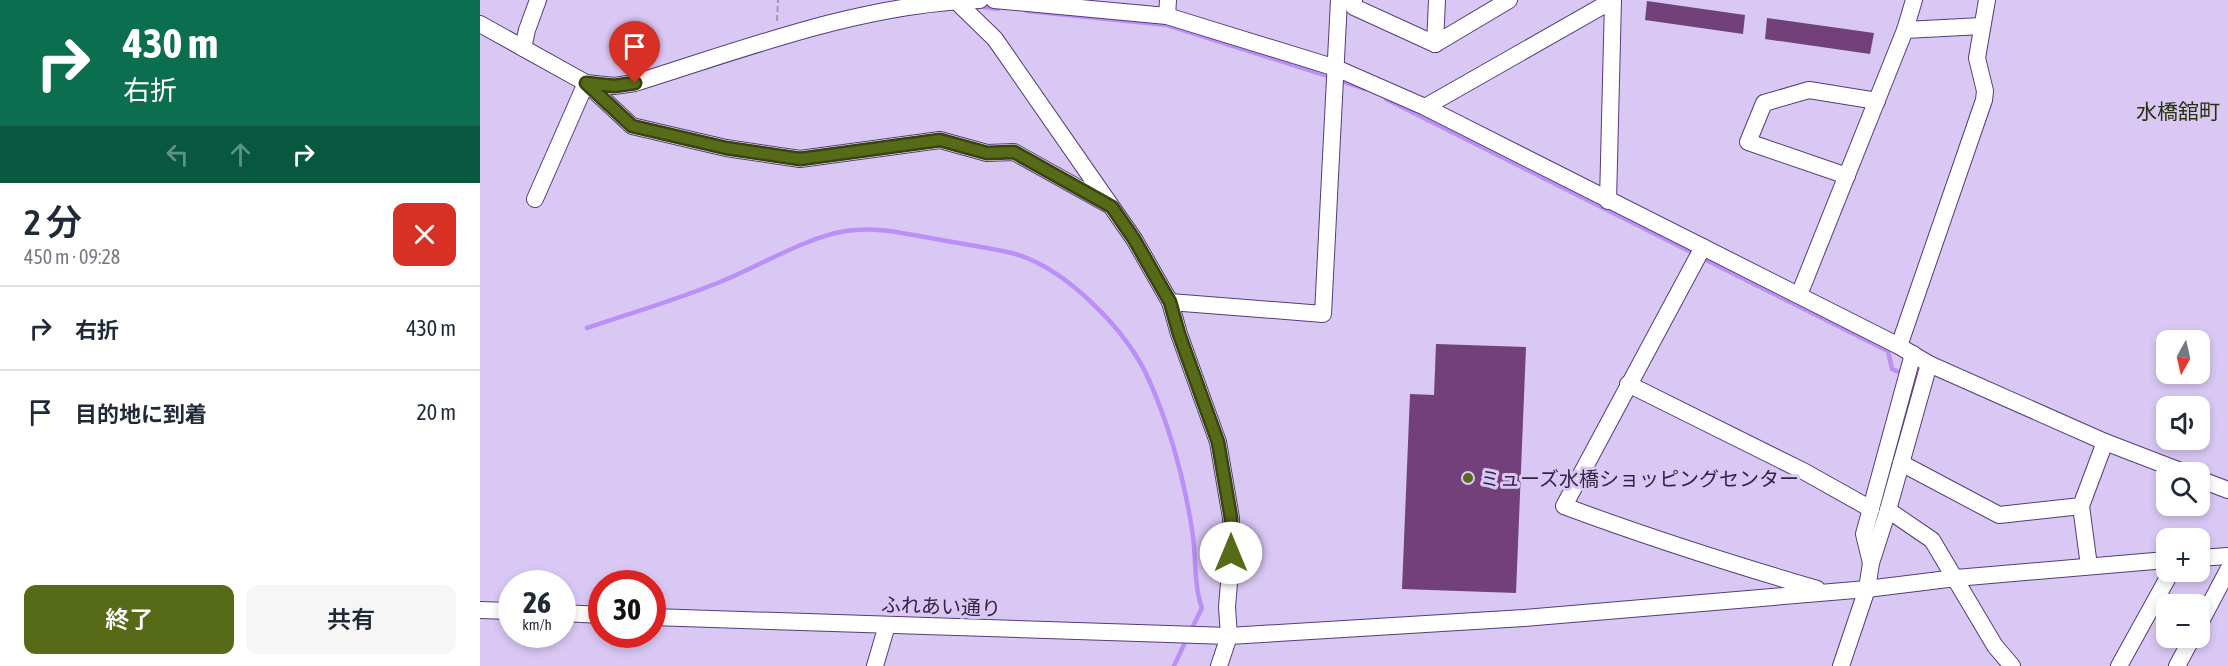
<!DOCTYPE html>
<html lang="ja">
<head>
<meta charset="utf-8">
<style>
	:root { --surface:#fff; --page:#f6f6f7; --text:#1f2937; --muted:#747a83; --line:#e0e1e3; --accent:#566a17 }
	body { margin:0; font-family:"Asap Condensed","Noto Sans JP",sans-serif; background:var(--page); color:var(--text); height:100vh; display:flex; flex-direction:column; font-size:22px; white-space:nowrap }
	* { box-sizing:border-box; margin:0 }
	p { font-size:20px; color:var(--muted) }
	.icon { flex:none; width:33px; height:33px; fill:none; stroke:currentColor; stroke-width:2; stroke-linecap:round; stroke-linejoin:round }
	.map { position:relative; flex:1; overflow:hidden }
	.drawer { display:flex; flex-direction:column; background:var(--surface); width:480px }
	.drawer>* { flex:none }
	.top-card { background:#0b6e4f; color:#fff; overflow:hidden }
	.needle { width:39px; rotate:188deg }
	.buttons { position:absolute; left:1676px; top:330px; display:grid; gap:12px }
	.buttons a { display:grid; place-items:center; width:54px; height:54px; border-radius:12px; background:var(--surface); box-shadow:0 3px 9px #0003; font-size:30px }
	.speed { position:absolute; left:18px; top:570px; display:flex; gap:12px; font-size:30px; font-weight:700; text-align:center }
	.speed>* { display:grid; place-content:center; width:78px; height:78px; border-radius:50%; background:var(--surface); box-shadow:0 3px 9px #0003; line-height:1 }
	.speed small { font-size:15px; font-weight:400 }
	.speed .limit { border:9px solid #d22; background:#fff; color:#111 }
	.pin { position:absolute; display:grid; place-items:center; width:51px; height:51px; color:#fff; margin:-62px -26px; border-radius:50% 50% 50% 0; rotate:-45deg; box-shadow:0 0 6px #0007 }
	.pin .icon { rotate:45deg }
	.me { position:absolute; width:66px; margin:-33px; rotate:0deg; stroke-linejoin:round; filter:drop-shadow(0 0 4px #0008) }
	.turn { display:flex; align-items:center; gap:21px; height:126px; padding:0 24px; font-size:27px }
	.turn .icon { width:78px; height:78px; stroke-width:2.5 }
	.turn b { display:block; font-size:42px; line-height:51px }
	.lanes { display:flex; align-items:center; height:57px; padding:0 24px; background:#0003; justify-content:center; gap:30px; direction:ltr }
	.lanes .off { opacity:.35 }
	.round { display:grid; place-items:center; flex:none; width:63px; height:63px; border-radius:12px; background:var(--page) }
	.headline { display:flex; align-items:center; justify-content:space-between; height:102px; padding:0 24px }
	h1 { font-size:36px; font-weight:600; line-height:45px }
	.button { display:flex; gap:12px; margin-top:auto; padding:12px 24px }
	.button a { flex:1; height:69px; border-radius:12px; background:var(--accent); color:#fff; font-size:24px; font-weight:600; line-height:69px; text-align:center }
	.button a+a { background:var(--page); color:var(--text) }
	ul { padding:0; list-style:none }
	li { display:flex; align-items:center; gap:18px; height:84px; padding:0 24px; border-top:2px solid var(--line) }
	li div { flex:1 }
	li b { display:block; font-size:22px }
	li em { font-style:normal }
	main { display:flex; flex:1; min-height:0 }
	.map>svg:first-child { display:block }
</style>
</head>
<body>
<main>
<section class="drawer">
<div class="top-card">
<div class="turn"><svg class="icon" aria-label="right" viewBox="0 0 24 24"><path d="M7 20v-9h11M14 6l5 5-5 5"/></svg><div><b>430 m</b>右折</div></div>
<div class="lanes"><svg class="icon off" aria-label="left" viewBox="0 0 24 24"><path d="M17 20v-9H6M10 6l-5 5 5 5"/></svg><svg class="icon off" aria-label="ahead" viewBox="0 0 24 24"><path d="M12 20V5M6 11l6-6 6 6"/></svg><svg class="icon" aria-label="right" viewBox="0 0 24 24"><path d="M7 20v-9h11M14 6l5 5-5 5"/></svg></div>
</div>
<div class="headline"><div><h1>2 分</h1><p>450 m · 09:28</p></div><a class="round" style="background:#d93025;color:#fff"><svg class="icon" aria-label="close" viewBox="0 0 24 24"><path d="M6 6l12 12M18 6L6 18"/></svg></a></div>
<ul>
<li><svg class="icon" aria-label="right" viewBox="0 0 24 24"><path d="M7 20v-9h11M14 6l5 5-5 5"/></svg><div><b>右折</b></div><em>430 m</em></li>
<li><svg class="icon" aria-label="arrive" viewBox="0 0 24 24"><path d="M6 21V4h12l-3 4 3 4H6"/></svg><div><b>目的地に到着</b></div><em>20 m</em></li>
</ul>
<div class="button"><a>終了</a><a>共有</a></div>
</section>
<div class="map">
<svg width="1748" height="666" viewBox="0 0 1748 666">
	<rect width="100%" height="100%" fill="#d9c8f4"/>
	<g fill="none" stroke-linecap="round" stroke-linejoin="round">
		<!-- stream -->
		<g stroke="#bb90f6" stroke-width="4.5">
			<path d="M503,7l15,2"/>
			<path d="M547,11l140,14 164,52"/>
			<path d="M859,80l26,9"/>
			<path d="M906,99l309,155"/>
			<path d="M1222,258l186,93 4,18 11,5"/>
			<path d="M107,328c44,-15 89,-28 133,-46 38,-15 86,-45 126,-51 30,-5 60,3 90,8 25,5 51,8 76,14 53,14 115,77 137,127 22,50 36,102 44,156 3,24 1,50 9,72l-11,22"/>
			<path d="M1410,472l25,-92 -5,-2"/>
			<path d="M694,666l13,-28"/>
		</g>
	</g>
	<!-- building -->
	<g fill="#724179">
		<path d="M1167,1l98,14 -2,19 -98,-14z"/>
		<path d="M1287,18l107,15 -4,21 -105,-15z"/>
		<path d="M956,344l90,3 -10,246 -114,-4 8,-195 24,1z"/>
	</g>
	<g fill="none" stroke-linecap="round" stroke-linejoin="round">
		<defs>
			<g id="minor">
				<path d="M475,0l40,39 139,200 36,63 9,32 39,108 13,76 -1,53 -3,36 2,29 -10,30"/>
				<path d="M514,0l173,16 169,52 89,39 474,239 30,18 176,78 78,30"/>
				<path d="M874,0v7l81,37"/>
				<path d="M687,16l1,-16"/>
				<path d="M0,24l106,59 28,3 21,-3c112,-35 226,-79 345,-83"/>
				<path d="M1425,30l77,-4"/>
				<path d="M955,44l74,-44"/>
				<path d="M955,44l2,-44"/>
				<path d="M43,48l4,-18 11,-30"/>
				<path d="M945,107l188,-107"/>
				<path d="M1367,176l-99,-34 16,-39 45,-13 68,11"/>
				<path d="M55,199l51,-116 46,43 94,22 74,11 140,-19 47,13 27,-1 95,53"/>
				<path d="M1128,201l5,-201"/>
				<path d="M1223,247l-139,259c83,31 168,58 253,83"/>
				<path d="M1319,295l106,-265 9,-30"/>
				<path d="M690,302l153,12 16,-314"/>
				<path d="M1419,346l85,-246 1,-9 -8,-33 10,-58"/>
				<path d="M1148,384l177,88 66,37"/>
				<path d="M1421,463l98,52 82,-9"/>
				<path d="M1719,479l29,11"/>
				<path d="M1408,510l44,30 63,106 17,20"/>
				<path d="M1719,558l29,-2"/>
				<path d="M1391,563l-7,-29 49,-180"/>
				<path d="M1609,566l-8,-60 24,-64"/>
				<path d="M0,610l32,1"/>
				<path d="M82,613l40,2"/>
				<path d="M172,617l577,19 295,-18 343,-29 89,-11 210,-18"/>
				<path d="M1719,625l29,-55"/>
				<path d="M395,666l12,-41"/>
				<path d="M1361,666l26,-77 4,-26 17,-53 41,-146"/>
				<path d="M1639,666l52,-94"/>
				<path d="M1697,666l15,-28"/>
			</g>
		</defs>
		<!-- minor casing -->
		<use href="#minor" stroke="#573b7a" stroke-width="18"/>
		<!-- path -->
		<path stroke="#a595bc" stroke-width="2" stroke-dasharray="6 3" stroke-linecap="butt" d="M297,21l1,-21"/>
		<!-- minor -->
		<use href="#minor" stroke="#fff" stroke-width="16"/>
	</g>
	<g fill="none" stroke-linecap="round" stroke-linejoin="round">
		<defs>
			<path id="route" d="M155,83l-21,3 -28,-3 46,43 94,22 74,11 140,-19 47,13 27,-1 98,55 22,32 36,63 9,32 39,108 13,76v35"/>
		</defs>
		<!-- route casing -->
		<use href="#route" stroke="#38450f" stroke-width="15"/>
		<!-- route -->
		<use href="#route" stroke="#566a17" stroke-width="10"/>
	</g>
	<!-- markers -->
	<circle fill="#566a17" stroke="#d9c8f4" stroke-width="2" cx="988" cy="478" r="6"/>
	<g text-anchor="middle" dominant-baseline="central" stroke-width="6" stroke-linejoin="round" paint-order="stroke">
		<!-- poi labels -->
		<g font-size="20" fill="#312542" stroke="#d9c8f4" text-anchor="start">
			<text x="1000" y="478">ミューズ水橋ショッピングセンター</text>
		</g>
		<!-- street labels -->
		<g font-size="20" fill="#312542" stroke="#d9c8f4">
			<text transform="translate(461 606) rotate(2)">ふれあい通り</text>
		</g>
		<!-- neighbourhood labels -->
		<g font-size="21" fill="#28320c" stroke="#d9c8f4">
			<text x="1698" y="111">水橋舘町</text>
		</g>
	</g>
</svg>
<div class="buttons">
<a><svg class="needle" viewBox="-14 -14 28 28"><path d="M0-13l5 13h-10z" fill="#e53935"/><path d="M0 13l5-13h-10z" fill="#747a83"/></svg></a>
<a><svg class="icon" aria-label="sound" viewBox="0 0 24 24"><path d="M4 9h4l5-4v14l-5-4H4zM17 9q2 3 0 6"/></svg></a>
<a><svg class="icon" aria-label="search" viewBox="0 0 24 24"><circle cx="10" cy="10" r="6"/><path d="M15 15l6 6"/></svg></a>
<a>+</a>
<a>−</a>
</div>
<div class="speed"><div>26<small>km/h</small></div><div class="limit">30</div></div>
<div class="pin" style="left:155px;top:83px;background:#d93025"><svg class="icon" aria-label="arrive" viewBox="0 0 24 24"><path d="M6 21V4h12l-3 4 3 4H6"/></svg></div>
<svg class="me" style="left:751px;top:553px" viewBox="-20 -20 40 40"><circle r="19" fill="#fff"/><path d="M0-13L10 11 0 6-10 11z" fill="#566a17"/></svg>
</div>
</main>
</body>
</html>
